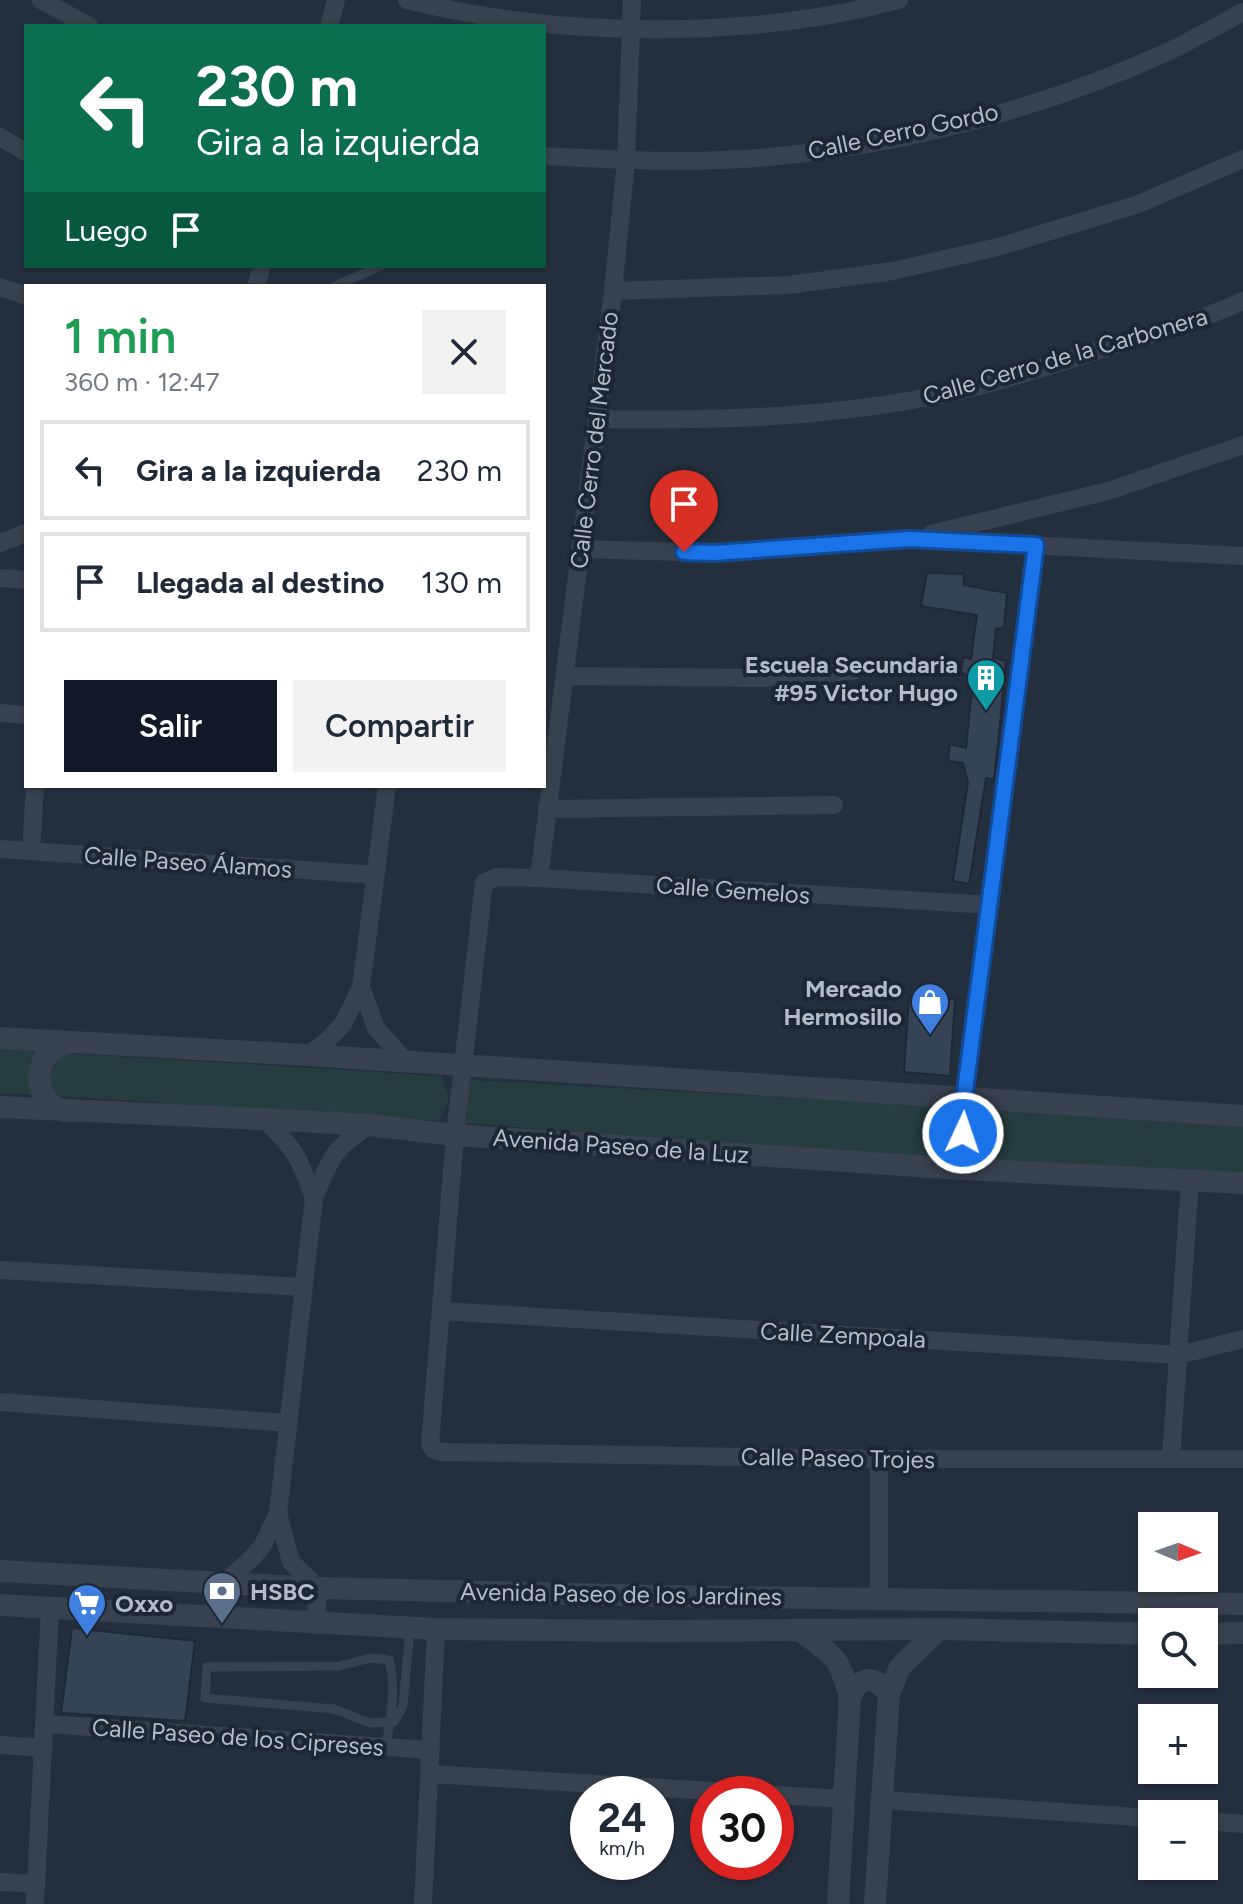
<!DOCTYPE html>
<html lang="es">
<head>
<meta charset="utf-8">
<style>
	:root { --surface:#fff; --page:#f2f2f3; --text:#1f2937; --muted:#747a83; --line:#e0e1e3; --accent:#111827 }
	body { margin:0; font-family:Figtree,sans-serif; background:var(--page); color:var(--text); height:100vh; display:flex; flex-direction:column; font-size:30px; white-space:nowrap }
	* { box-sizing:border-box; margin:0 }
	p { font-size:26px; color:var(--muted) }
	.icon { flex:none; width:44px; height:44px; fill:none; stroke:currentColor; stroke-width:2; stroke-linecap:round; stroke-linejoin:round }
	.map { position:relative; flex:1; overflow:hidden }
	.panel { position:absolute; left:24px; top:284px; width:522px; height:504px; display:flex; flex-direction:column; background:var(--surface); border-radius:0px; box-shadow:0 2px 6px #0004 }
	.panel>* { flex:none }
	.banner { position:absolute; left:24px; top:24px; width:522px; height:244px; border-radius:0px; box-shadow:0 2px 6px #0004; background:#0b6e4f; color:#fff; overflow:hidden }
	.needle { width:52px; rotate:92deg }
	.fabs { position:absolute; left:1138px; top:1512px; display:grid; gap:16px }
	.fabs a { display:grid; place-items:center; width:80px; height:80px; border-radius:0px; background:var(--surface); box-shadow:0 2px 6px #0004; font-size:40px }
	.speed { position:absolute; left:570px; top:1776px; display:flex; gap:16px; font-size:40px; font-weight:700; text-align:center }
	.speed>* { display:grid; place-content:center; width:104px; height:104px; border-radius:50%; background:var(--surface); box-shadow:0 2px 6px #0004; line-height:1 }
	.speed small { font-size:20px; font-weight:400 }
	.speed .limit { border:12px solid #d22; background:#fff; color:#111 }
	.pin { position:absolute; display:grid; place-items:center; width:68px; height:68px; color:#fff; margin:-82px -34px; border-radius:50% 50% 50% 0; rotate:-45deg; box-shadow:0 0 8px #0007 }
	.pin .icon { rotate:45deg }
	.me { position:absolute; width:88px; margin:-44px; rotate:3deg; stroke-linejoin:round; filter:drop-shadow(0 0 6px #0008) }
	.turn { display:flex; align-items:center; gap:28px; height:168px; padding:0 40px; font-size:36px }
	.turn .icon { width:104px; height:104px; stroke-width:2.5 }
	.turn b { display:block; font-size:56px; line-height:68px }
	.then { display:flex; align-items:center; height:76px; padding:0 40px; background:#0003; gap:16px; font-size:30px }
	.round { display:grid; place-items:center; flex:none; width:84px; height:84px; border-radius:0px; background:var(--page) }
	.headline { display:flex; align-items:center; justify-content:space-between; height:136px; padding:0 40px }
	h1 { font-size:48px; font-weight:600; line-height:60px; color:#1e9e55 }
	.cta { display:flex; gap:16px; margin-top:auto; padding:16px 40px }
	.cta a { flex:1; height:92px; border-radius:0px; background:var(--accent); color:#fff; font-size:32px; font-weight:600; line-height:92px; text-align:center }
	.cta a+a { background:var(--page); color:var(--text) }
	ul { padding:0; list-style:none }
	li { display:flex; align-items:center; gap:24px; height:100px; margin:0 16px 12px; padding:0 24px; border:4px solid var(--line); border-radius:0px }
	li div { flex:1 }
	li b { display:block; font-size:30px }
	li em { font-style:normal }
	.map>svg:first-child { display:block }
</style>
</head>
<body>
<div class="map">
<svg width="1243" height="1904" viewBox="0 0 1243 1904">
	<rect width="100%" height="100%" fill="#242f3e"/>
	<!-- green -->
	<g fill="#263c3f">
		<path d="M0,1048l41,3 -3,44 -38,-2z"/>
		<path d="M62,1053l380,23 7,23 -10,22 -380,-25 -8,-10 -2,-12z"/>
		<path d="M470,1080l467,26c15,23 13,35 -6,55l-465,-38z"/>
		<path d="M991,1111l252,16v51l-255,-17 -7,-26z"/>
	</g>
	<!-- building -->
	<g fill="#364354" stroke="#1f2835" stroke-width="2">
		<path d="M927,573l36,1 1,11 43,8 -3,35 -8,1 -3,29 13,3 -6,64 -6,54 -8,-1 -17,106 -16,-3 15,-99 -5,-19 -15,-2 2,-17 16,4 7,-69 -12,-7 2,-15 8,2 6,-44 -56,-9z"/>
		<path d="M909,996l46,3 -5,77 -46,-4z"/>
		<path d="M72,1628l123,13 -10,80 -124,-8z"/>
	</g>
	<g fill="none" stroke-linecap="round" stroke-linejoin="round">
		<!-- service -->
		<g stroke="#38414e" stroke-width="9">
			<path d="M335,286l46,-20"/>
			<path d="M386,1748c4,-33 11,-56 3,-88l-18,-2 -32,8 -132,1 -2,31 129,11 36,14 24,-1 9,-16 7,-79"/>
		</g>
		<!-- minor -->
		<g stroke="#38414e" stroke-width="18">
			<path d="M41,0l48,26"/>
			<path d="M407,0c153,38 339,40 492,0"/>
			<path d="M329,26l7,-26"/>
			<path d="M0,137l26,15"/>
			<path d="M544,156c74,4 151,8 225,1 134,-12 276,-49 398,-105 26,-12 51,-27 76,-40"/>
			<path d="M256,286l6,-20"/>
			<path d="M0,287l26,9"/>
			<path d="M613,291l176,-6 104,-14 105,-24 138,-42 107,-46"/>
			<path d="M598,419c109,2 219,-1 326,-21 59,-10 118,-30 176,-48 48,-15 97,-28 143,-49"/>
			<path d="M931,534l177,-43 135,-46"/>
			<path d="M0,543l26,-10"/>
			<path d="M581,549l133,4 195,-14 334,17"/>
			<path d="M0,578l26,2"/>
			<path d="M565,676l197,2 91,-7"/>
			<path d="M0,713l26,2"/>
			<path d="M547,809l287,-4"/>
			<path d="M0,849l376,26"/>
			<path d="M31,851l4,-65"/>
			<path d="M539,878l74,-587 13,-130 6,-161"/>
			<path d="M991,905l-452,-27 -42,-1 -13,6 -29,252 -25,309 3,5 8,3 438,7h364"/>
			<path d="M361,987l15,41 31,35"/>
			<path d="M307,1055l18,-12 18,-19 18,-37 26,-201"/>
			<path d="M264,1119c31,30 35,38 50,79"/>
			<path d="M962,1169l2,-70 72,-554"/>
			<path d="M0,1270l303,17"/>
			<path d="M441,1311l738,44 64,-16"/>
			<path d="M0,1402l287,21"/>
			<path d="M879,1459v139"/>
			<path d="M1171,1459l19,-280"/>
			<path d="M222,1618l3,-36 27,-24 11,-13 15,-32"/>
			<path d="M316,1623l2,-35 -27,-26 -13,-49 36,-315c18,-42 17,-47 55,-73"/>
			<path d="M45,1724l386,26"/>
			<path d="M0,1745l44,3"/>
			<path d="M430,1774l332,20"/>
			<path d="M776,1795l69,4"/>
			<path d="M883,1800l269,18"/>
			<path d="M1204,1821l39,3"/>
			<path d="M0,1882l36,2"/>
			<path d="M35,1904l15,-296"/>
			<path d="M423,1904l13,-275"/>
		</g>
		<!-- tertiary -->
		<g stroke="#38414e" stroke-width="22">
			<path d="M0,1038l307,17 936,61"/>
			<path d="M0,1107l264,12 105,6 86,10 507,34 281,14"/>
			<path d="M64,1111c-36,-13 -32,-62 6,-68"/>
			<path d="M0,1571l318,17 346,8 579,8"/>
			<path d="M0,1605l436,24 227,2 276,-2 213,5"/>
			<path d="M801,1631c33,25 38,25 49,66l-12,207"/>
			<path d="M1204,1634l39,-1"/>
			<path d="M850,1697c11,-22 23,-22 39,-3"/>
			<path d="M875,1904l14,-210 11,-27 39,-38"/>
		</g>
	</g>
	<g fill="none" stroke-linecap="round" stroke-linejoin="round">
		<defs>
			<path id="route" d="M684,552l30,1 195,-14 127,6 -72,554 -1,34"/>
		</defs>
		<!-- route casing -->
		<use href="#route" stroke="#114b97" stroke-width="20"/>
		<!-- route -->
		<use href="#route" stroke="#1a73e8" stroke-width="14"/>
	</g>
	<!-- icons -->
	<defs>
		<symbol id="building-pin" viewBox="-11 -11 22 30"><path d="M0 17L-7.5 6A9.5 9.5 0 1 1 7.5 6Z" fill="#0f9aa8" stroke="#1d2633"/><path d="M-4-6H4V6H1V3H-1V6H-4ZM-2.5-4.3h1.7v1.8h-1.7ZM.8-4.3h1.7v1.8H.8ZM-2.5-1h1.7V.8h-1.7ZM.8-1h1.7V.8H.8Z" fill="#fff"/></symbol>
		<symbol id="shop-pin" viewBox="-11 -11 22 30"><path d="M0 17L-7.5 6A9.5 9.5 0 1 1 7.5 6Z" fill="#3f7fe0" stroke="#1d2633"/><path d="M-5-2.5h2.3a2.7 3.5 0 0 1 5.4 0H5L5.5 6h-11ZM-1.5-2.5h3a1.5 2.3 0 0 0-3 0Z" fill="#fff"/></symbol>
		<symbol id="bank-pin" viewBox="-11 -11 22 30"><path d="M0 17L-7.5 6A9.5 9.5 0 1 1 7.5 6Z" fill="#5c6f8a" stroke="#1d2633"/><path d="M-6-4H6V4H-6ZM0-2.3a2.3 2.3 0 1 0 0 4.6a2.3 2.3 0 1 0 0-4.6Z" fill="#fff"/></symbol>
		<symbol id="supermarket-pin" viewBox="-11 -11 22 30"><path d="M0 17L-7.5 6A9.5 9.5 0 1 1 7.5 6Z" fill="#3f7fe0" stroke="#1d2633"/><path d="M-6-5.5h2.5l.6 2H6L4.5 2H-2.5L-4.4-4H-6ZM-1.5 3.2a1.3 1.3 0 1 0 .1 0ZM3 3.2a1.3 1.3 0 1 0 .1 0Z" fill="#fff"/></symbol>
	</defs>
	<g fill-rule="evenodd">
		<use href="#building-pin" x="964" y="656" width="44" height="60"/>
		<use href="#shop-pin" x="908" y="980" width="44" height="60"/>
		<use href="#bank-pin" x="200" y="1569" width="44" height="60"/>
		<use href="#supermarket-pin" x="65" y="1581" width="44" height="60"/>
	</g>
	<g text-anchor="middle" dominant-baseline="central" stroke-width="8" stroke-linejoin="round" paint-order="stroke">
		<!-- street labels -->
		<g font-size="24" fill="#b4bcc9" stroke="#1d2633">
			<text transform="translate(903 131) rotate(-12)">Calle Cerro Gordo</text>
			<text transform="translate(1065 356) rotate(-16)">Calle Cerro de la Carbonera</text>
			<text transform="translate(594 440) rotate(-83)">Calle Cerro del Mercado</text>
			<text transform="translate(188 862) rotate(4)">Calle Paseo Álamos</text>
			<text transform="translate(733 890) rotate(4)">Calle Gemelos</text>
			<text transform="translate(621 1146) rotate(4)">Avenida Paseo de la Luz</text>
			<text transform="translate(843 1335) rotate(3)">Calle Zempoala</text>
			<text transform="translate(838 1458) rotate(1)">Calle Paseo Trojes</text>
			<text transform="translate(621 1594) rotate(1)">Avenida Paseo de los Jardines</text>
			<text transform="translate(238 1737) rotate(4)">Calle Paseo de los Cipreses</text>
		</g>
		<!-- poi labels -->
		<g font-size="24" font-weight="bold" fill="#b4bcc9" stroke="#1d2633" text-anchor="end">
			<text x="958" y="664">Escuela Secundaria<tspan x="958" dy="28">#95 Victor Hugo</tspan></text>
			<text x="902" y="988">Mercado<tspan x="902" dy="28">Hermosillo</tspan></text>
			<text x="250" y="1591" text-anchor="start">HSBC</text>
			<text x="115" y="1603" text-anchor="start">Oxxo</text>
		</g>
	</g>
</svg>
<div class="fabs">
<a><svg class="needle" viewBox="-14 -14 28 28"><path d="M0-13l5 13h-10z" fill="#e53935"/><path d="M0 13l5-13h-10z" fill="#747a83"/></svg></a>
<a><svg class="icon" aria-label="search" viewBox="0 0 24 24"><circle cx="10" cy="10" r="6"/><path d="M15 15l6 6"/></svg></a>
<a>+</a>
<a>−</a>
</div>
<div class="speed"><div>24<small>km/h</small></div><div class="limit">30</div></div>
<div class="pin" style="left:684px;top:552px;background:#d93025"><svg class="icon" aria-label="arrive" viewBox="0 0 24 24"><path d="M6 21V4h12l-3 4 3 4H6"/></svg></div>
<svg class="me" style="left:963px;top:1133px" viewBox="-20 -20 40 40"><circle r="17" fill="#1a73e8" stroke="#fff" stroke-width="3"/><path d="M0-11L8 9 0 5-8 9z" fill="#fff"/></svg>
<div class="banner">
<div class="turn"><svg class="icon" aria-label="left" viewBox="0 0 24 24"><path d="M17 20v-9H6M10 6l-5 5 5 5"/></svg><div><b>230 m</b>Gira a la izquierda</div></div>
<div class="then">Luego<svg class="icon" aria-label="arrive" viewBox="0 0 24 24"><path d="M6 21V4h12l-3 4 3 4H6"/></svg></div>
</div>
<section class="panel">
<div class="headline"><div><h1>1 min</h1><p>360 m · 12:47</p></div><a class="round"><svg class="icon" aria-label="close" viewBox="0 0 24 24"><path d="M6 6l12 12M18 6L6 18"/></svg></a></div>
<ul>
<li><svg class="icon" aria-label="left" viewBox="0 0 24 24"><path d="M17 20v-9H6M10 6l-5 5 5 5"/></svg><div><b>Gira a la izquierda</b></div><em>230 m</em></li>
<li><svg class="icon" aria-label="arrive" viewBox="0 0 24 24"><path d="M6 21V4h12l-3 4 3 4H6"/></svg><div><b>Llegada al destino</b></div><em>130 m</em></li>
</ul>
<div class="cta"><a>Salir</a><a>Compartir</a></div>
</section>
</div>
</body>
</html>
